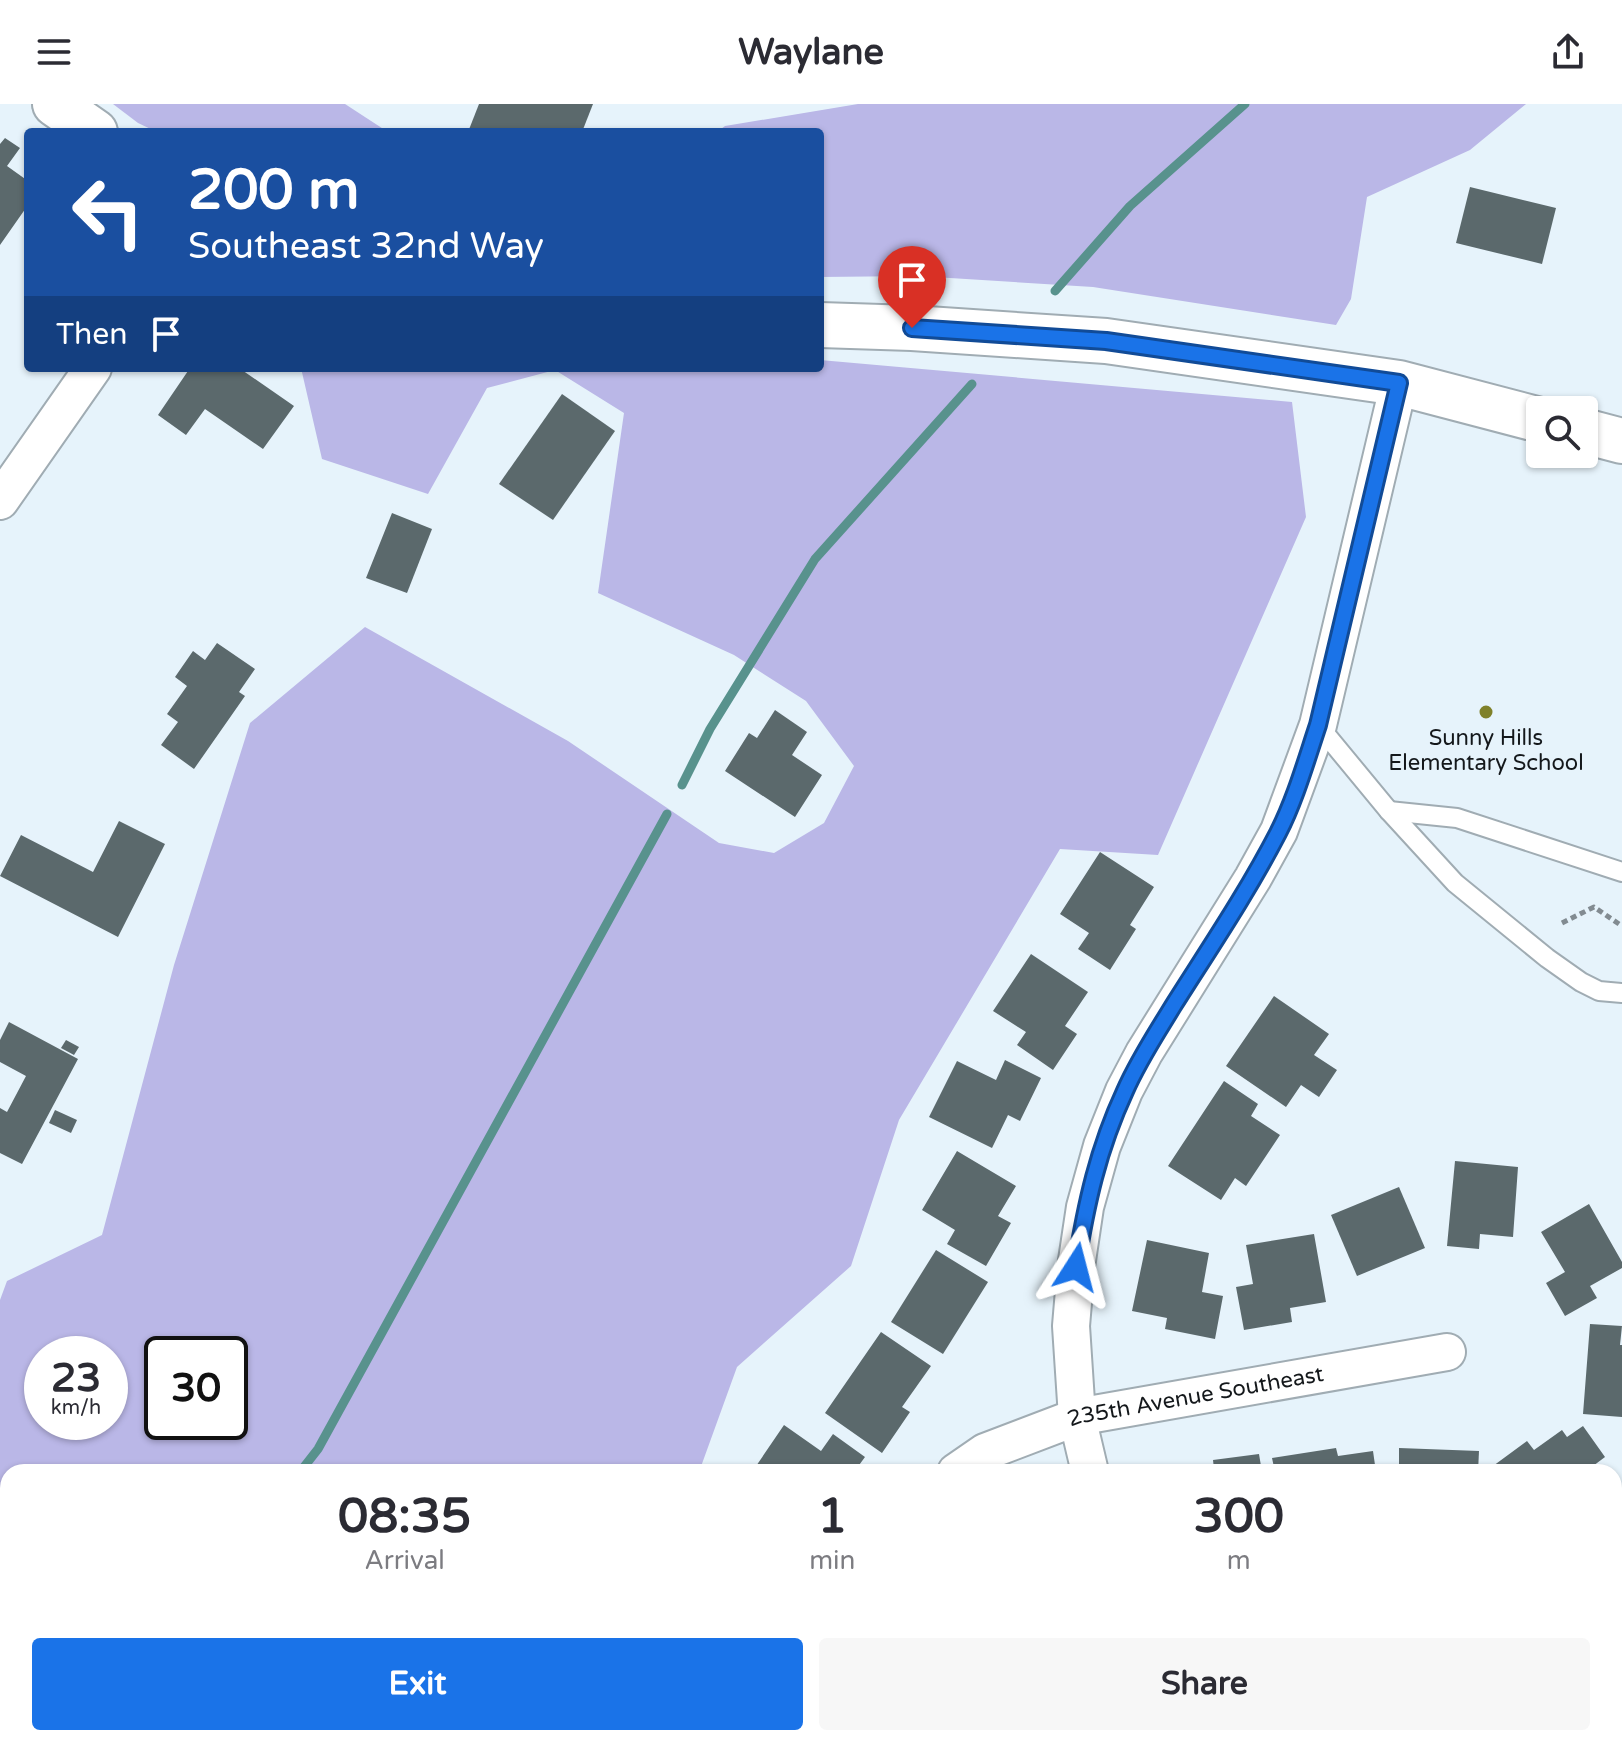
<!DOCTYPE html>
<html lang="en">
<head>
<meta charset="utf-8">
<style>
	:root { --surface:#fff; --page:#f7f7f7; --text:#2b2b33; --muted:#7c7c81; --accent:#1a73e8 }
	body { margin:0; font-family:"Varela Round",sans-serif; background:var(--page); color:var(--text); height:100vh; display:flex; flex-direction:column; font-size:30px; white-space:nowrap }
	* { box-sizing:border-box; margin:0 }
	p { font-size:26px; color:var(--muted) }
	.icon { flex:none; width:44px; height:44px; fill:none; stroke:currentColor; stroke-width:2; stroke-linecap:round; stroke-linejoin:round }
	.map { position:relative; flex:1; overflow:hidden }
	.side { position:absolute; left:0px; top:1360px; width:1622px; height:282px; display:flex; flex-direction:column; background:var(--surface); border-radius:24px 24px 0 0; box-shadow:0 2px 6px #0004 }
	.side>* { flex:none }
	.guide { position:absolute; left:24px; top:24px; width:800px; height:244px; border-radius:8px; box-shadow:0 2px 6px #0004; background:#1a4fa0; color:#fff; overflow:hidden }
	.controls { position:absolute; left:1526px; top:292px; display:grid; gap:16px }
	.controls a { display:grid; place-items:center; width:72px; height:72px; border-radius:8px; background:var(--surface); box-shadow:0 2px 6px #0004; font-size:40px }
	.speed { position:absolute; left:24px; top:1232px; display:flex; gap:16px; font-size:40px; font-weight:700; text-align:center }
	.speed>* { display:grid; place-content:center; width:104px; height:104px; border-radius:50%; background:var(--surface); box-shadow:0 2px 6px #0004; line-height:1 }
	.speed small { font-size:20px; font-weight:400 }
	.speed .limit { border:4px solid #111; border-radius:12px; background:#fff; color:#111 }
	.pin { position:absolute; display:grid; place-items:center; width:68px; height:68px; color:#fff; margin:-82px -34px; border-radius:50% 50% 50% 0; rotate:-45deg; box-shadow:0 0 8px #0007 }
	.pin .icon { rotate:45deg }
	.me { position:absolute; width:88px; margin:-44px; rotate:9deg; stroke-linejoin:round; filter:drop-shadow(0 0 6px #0008) }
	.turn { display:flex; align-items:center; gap:28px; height:168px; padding:0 32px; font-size:36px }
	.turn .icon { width:104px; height:104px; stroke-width:2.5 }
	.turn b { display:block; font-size:56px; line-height:68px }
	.then { display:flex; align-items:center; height:76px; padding:0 32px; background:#0003; gap:16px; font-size:30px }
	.eta { display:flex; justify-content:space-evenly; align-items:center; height:136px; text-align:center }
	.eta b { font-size:48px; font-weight:700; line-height:56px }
	.action { display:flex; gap:16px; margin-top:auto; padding:16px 32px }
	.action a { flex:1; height:92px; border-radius:8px; background:var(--accent); color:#fff; font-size:32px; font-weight:700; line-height:92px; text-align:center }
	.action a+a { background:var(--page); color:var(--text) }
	header { display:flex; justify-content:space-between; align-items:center; height:104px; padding:0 32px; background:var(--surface); font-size:36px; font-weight:700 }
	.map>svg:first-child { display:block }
</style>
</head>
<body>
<header><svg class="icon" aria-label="menu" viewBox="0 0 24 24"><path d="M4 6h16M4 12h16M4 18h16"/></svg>Waylane<svg class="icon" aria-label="share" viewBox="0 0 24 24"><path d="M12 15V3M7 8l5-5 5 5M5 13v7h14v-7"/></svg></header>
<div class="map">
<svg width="1622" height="1641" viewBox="0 0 1622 1641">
	<rect width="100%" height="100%" fill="#e6f3fb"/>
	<!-- green -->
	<g fill="#bab7e7" fill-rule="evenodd">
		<path d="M113,0h232l43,28h-231l-19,-9z"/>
		<path d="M858,0h668l-56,46 -103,47 -16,102 -15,26 -243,-38 -175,-11 -98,1v-145h-103l8,-6z"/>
		<path d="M820,256l472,42 14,115 -148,338 -98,-6 -161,271 -48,146 -114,101 -38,105h-691v102l-8,-11v-263l7,-19 95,-46 72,-270 76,-242 115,-96 203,114 151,102 55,10 50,-30 30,-57 -48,-65 -72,-46 -136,-62 26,-180 -69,-43 -68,18 -59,106 -106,-35 -21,-91h519zM110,1250v68h-68v-68zM162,1250h68v68h-68z"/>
		<path d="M8,1508v126h518l4,7h-530v-124z"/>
	</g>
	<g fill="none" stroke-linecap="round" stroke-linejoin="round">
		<!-- stream -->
		<g stroke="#58928d" stroke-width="9">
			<path d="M1055,187l75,-85 115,-102"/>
			<path d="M682,681l28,-56 105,-170 157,-175"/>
			<path d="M300,1368l18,-23 349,-635"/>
			<path d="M68,1641l6,-7"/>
		</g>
	</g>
	<!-- building -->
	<g fill="#5b696c">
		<path d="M479,0h114l-11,28h-114z"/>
		<path d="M5,34l15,10 -13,18 21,15v24l-28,40v-101z"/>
		<path d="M1470,83l86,21 -14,56 -86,-21z"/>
		<path d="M190,264h49l55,38 -31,43 -58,-40 -19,26 -28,-20z"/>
		<path d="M562,290l53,37 -62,89 -54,-36z"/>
		<path d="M392,409l40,16 -25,64 -41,-15z"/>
		<path d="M217,539l38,26 -16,23 6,4 -51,73 -33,-24 17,-23 -11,-8 20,-28 -12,-9 18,-26 12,9z"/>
		<path d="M775,606l32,22 -15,23 30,20 -27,42 -70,-46 24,-38 8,5z"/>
		<path d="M119,717l46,23 -47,93 -118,-61 21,-41 72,37z"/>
		<path d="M1100,748l54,35 -24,38 6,4 -26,41 -32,-21 11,-16 -29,-19z"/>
		<path d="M1031,850l57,38 -23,34 12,8 -24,36 -36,-25 9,-13 -33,-21z"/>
		<path d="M1274,892l55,38 -15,21 23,15 -18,27 -18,-12 -15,22 -60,-41z"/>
		<path d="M9,918l69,37 -56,105 -22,-11v-45l7,4 19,-36 -26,-14v-22z"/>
		<path d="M66,936l13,7 -5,8 -13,-7z"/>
		<path d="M1005,956l36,18 -21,43 -12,-6 -16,33 -63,-31 28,-56 39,19z"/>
		<path d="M1224,977l34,23 -7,12 29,19 -34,51 -11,-8 -14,22 -53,-34z"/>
		<path d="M55,1006l22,10 -6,13 -22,-10z"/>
		<path d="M957,1047l59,35 -18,30 13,7 -25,43 -39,-22 8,-14 -33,-20z"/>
		<path d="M1455,1057l63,6 -5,70 -33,-3 -1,15 -32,-3z"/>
		<path d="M1399,1083l26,61 -68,28 -26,-61z"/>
		<path d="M1589,1100l33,58v6l-32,18 7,12 -32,18 -19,-33 19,-11 -24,-40z"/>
		<path d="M1314,1130l12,68 -36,6 2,14 -48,8 -8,-43 17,-3 -7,-39z"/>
		<path d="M1147,1136l62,13 -7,39 21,4 -8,43 -50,-10 2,-11 -35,-7z"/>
		<path d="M936,1146l52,32 -45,72 -52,-32z"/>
		<path d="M1590,1220l32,2 -2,19h2v72l-39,-3z"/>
		<path d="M881,1228l50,34 -29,41 8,5 -28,41 -57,-40z"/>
		<path d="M784,1321l37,26 12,-17 32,23 -11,15h-102z"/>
		<path d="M1583,1322l22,31 -16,12 2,3h-93l-5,-6 34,-25 7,9 28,-20 5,7z"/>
		<path d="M1336,1344l2,8 35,-5 3,21h-101l-3,-14z"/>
		<path d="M1399,1344l80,3 -1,21h-79z"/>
		<path d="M1259,1350l3,18h-54v-2l6,-1 -1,-9z"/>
		<path d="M599,1634h87l-5,7h-87z"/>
		<path d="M1023,1634h88l-1,7h-88z"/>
	</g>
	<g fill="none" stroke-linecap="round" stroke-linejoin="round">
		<defs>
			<g id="service">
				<path d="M1318,621l71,86 66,72 92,75 34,24 18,9 23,2"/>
				<path d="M1389,707l68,7 165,54"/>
			</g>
			<g id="minor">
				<path d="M0,397l93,-133"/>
				<path id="s1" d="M956,1368l29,-20 92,-35 370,-65"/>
				<path d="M1090,1368l-13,-55 -6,-91 5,-59 9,-60 17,-61 22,-55 20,-38 109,-175 26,-47 39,-106 81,-342"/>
				<path d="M1230,1634l4,7"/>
				<path d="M763,1641l4,-7"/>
			</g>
			<g id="tertiary">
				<path d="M55,0l40,28"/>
				<path d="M820,221l92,3 194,13 293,42 141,37"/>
				<path d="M1584,327l38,10"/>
			</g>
		</defs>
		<!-- service casing -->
		<use href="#service" stroke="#a0acb3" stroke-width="22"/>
		<!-- minor casing -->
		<use href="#minor" stroke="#a0acb3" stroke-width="40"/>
		<!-- tertiary casing -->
		<use href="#tertiary" stroke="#a0acb3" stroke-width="48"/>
		<!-- path -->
		<path stroke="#828b91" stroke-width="5" stroke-dasharray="6 4" stroke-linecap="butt" d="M1562,819l32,-16 28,19"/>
		<!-- service -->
		<use href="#service" stroke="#fff" stroke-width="18"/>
		<!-- minor -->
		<use href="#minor" stroke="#fff" stroke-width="36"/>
		<!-- tertiary -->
		<use href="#tertiary" stroke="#fff" stroke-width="44"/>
	</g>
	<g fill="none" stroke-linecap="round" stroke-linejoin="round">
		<defs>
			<path id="route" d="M912,224l194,13 293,42 -81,342c-12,36 -23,75 -40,108 -31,60 -69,116 -105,173 -17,28 -35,55 -48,85 -27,58 -39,113 -49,176"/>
		</defs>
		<!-- route casing -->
		<use href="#route" stroke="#114b97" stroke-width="20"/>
		<!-- route -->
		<use href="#route" stroke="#1a73e8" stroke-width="14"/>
	</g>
	<!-- markers -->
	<circle fill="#7f812a" stroke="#e6f3fb" stroke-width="3" cx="1486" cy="608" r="8"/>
	<g text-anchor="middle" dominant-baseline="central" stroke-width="6" stroke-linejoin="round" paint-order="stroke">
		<!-- poi labels -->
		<g font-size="22" fill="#14181b" stroke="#e6f3fb">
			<text x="1486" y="634">Sunny Hills<tspan x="1486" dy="25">Elementary School</tspan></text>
		</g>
		<!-- street labels -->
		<g font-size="22" fill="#14181b" stroke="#e6f3fb">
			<text stroke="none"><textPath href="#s1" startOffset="254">235th Avenue Southeast</textPath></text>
		</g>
	</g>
</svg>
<div class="controls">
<a><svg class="icon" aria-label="search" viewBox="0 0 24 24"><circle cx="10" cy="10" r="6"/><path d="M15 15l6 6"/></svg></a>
</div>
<div class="speed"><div>23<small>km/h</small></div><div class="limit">30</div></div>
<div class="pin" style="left:912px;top:224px;background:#d93025"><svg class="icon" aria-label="arrive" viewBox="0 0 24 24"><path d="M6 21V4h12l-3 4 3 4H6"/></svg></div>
<svg class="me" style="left:1076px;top:1163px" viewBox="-20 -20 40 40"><path d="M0-17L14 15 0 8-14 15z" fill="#1a73e8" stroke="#fff" stroke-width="4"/></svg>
<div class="guide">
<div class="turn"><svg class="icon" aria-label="left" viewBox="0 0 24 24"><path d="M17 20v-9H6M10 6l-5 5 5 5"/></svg><div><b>200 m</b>Southeast 32nd Way</div></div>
<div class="then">Then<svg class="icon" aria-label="arrive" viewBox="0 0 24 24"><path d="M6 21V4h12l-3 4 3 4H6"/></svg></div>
</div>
<section class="side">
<div class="eta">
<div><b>08:35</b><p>Arrival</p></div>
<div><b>1</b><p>min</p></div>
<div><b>300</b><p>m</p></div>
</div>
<div class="action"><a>Exit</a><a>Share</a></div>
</section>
</div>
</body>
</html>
